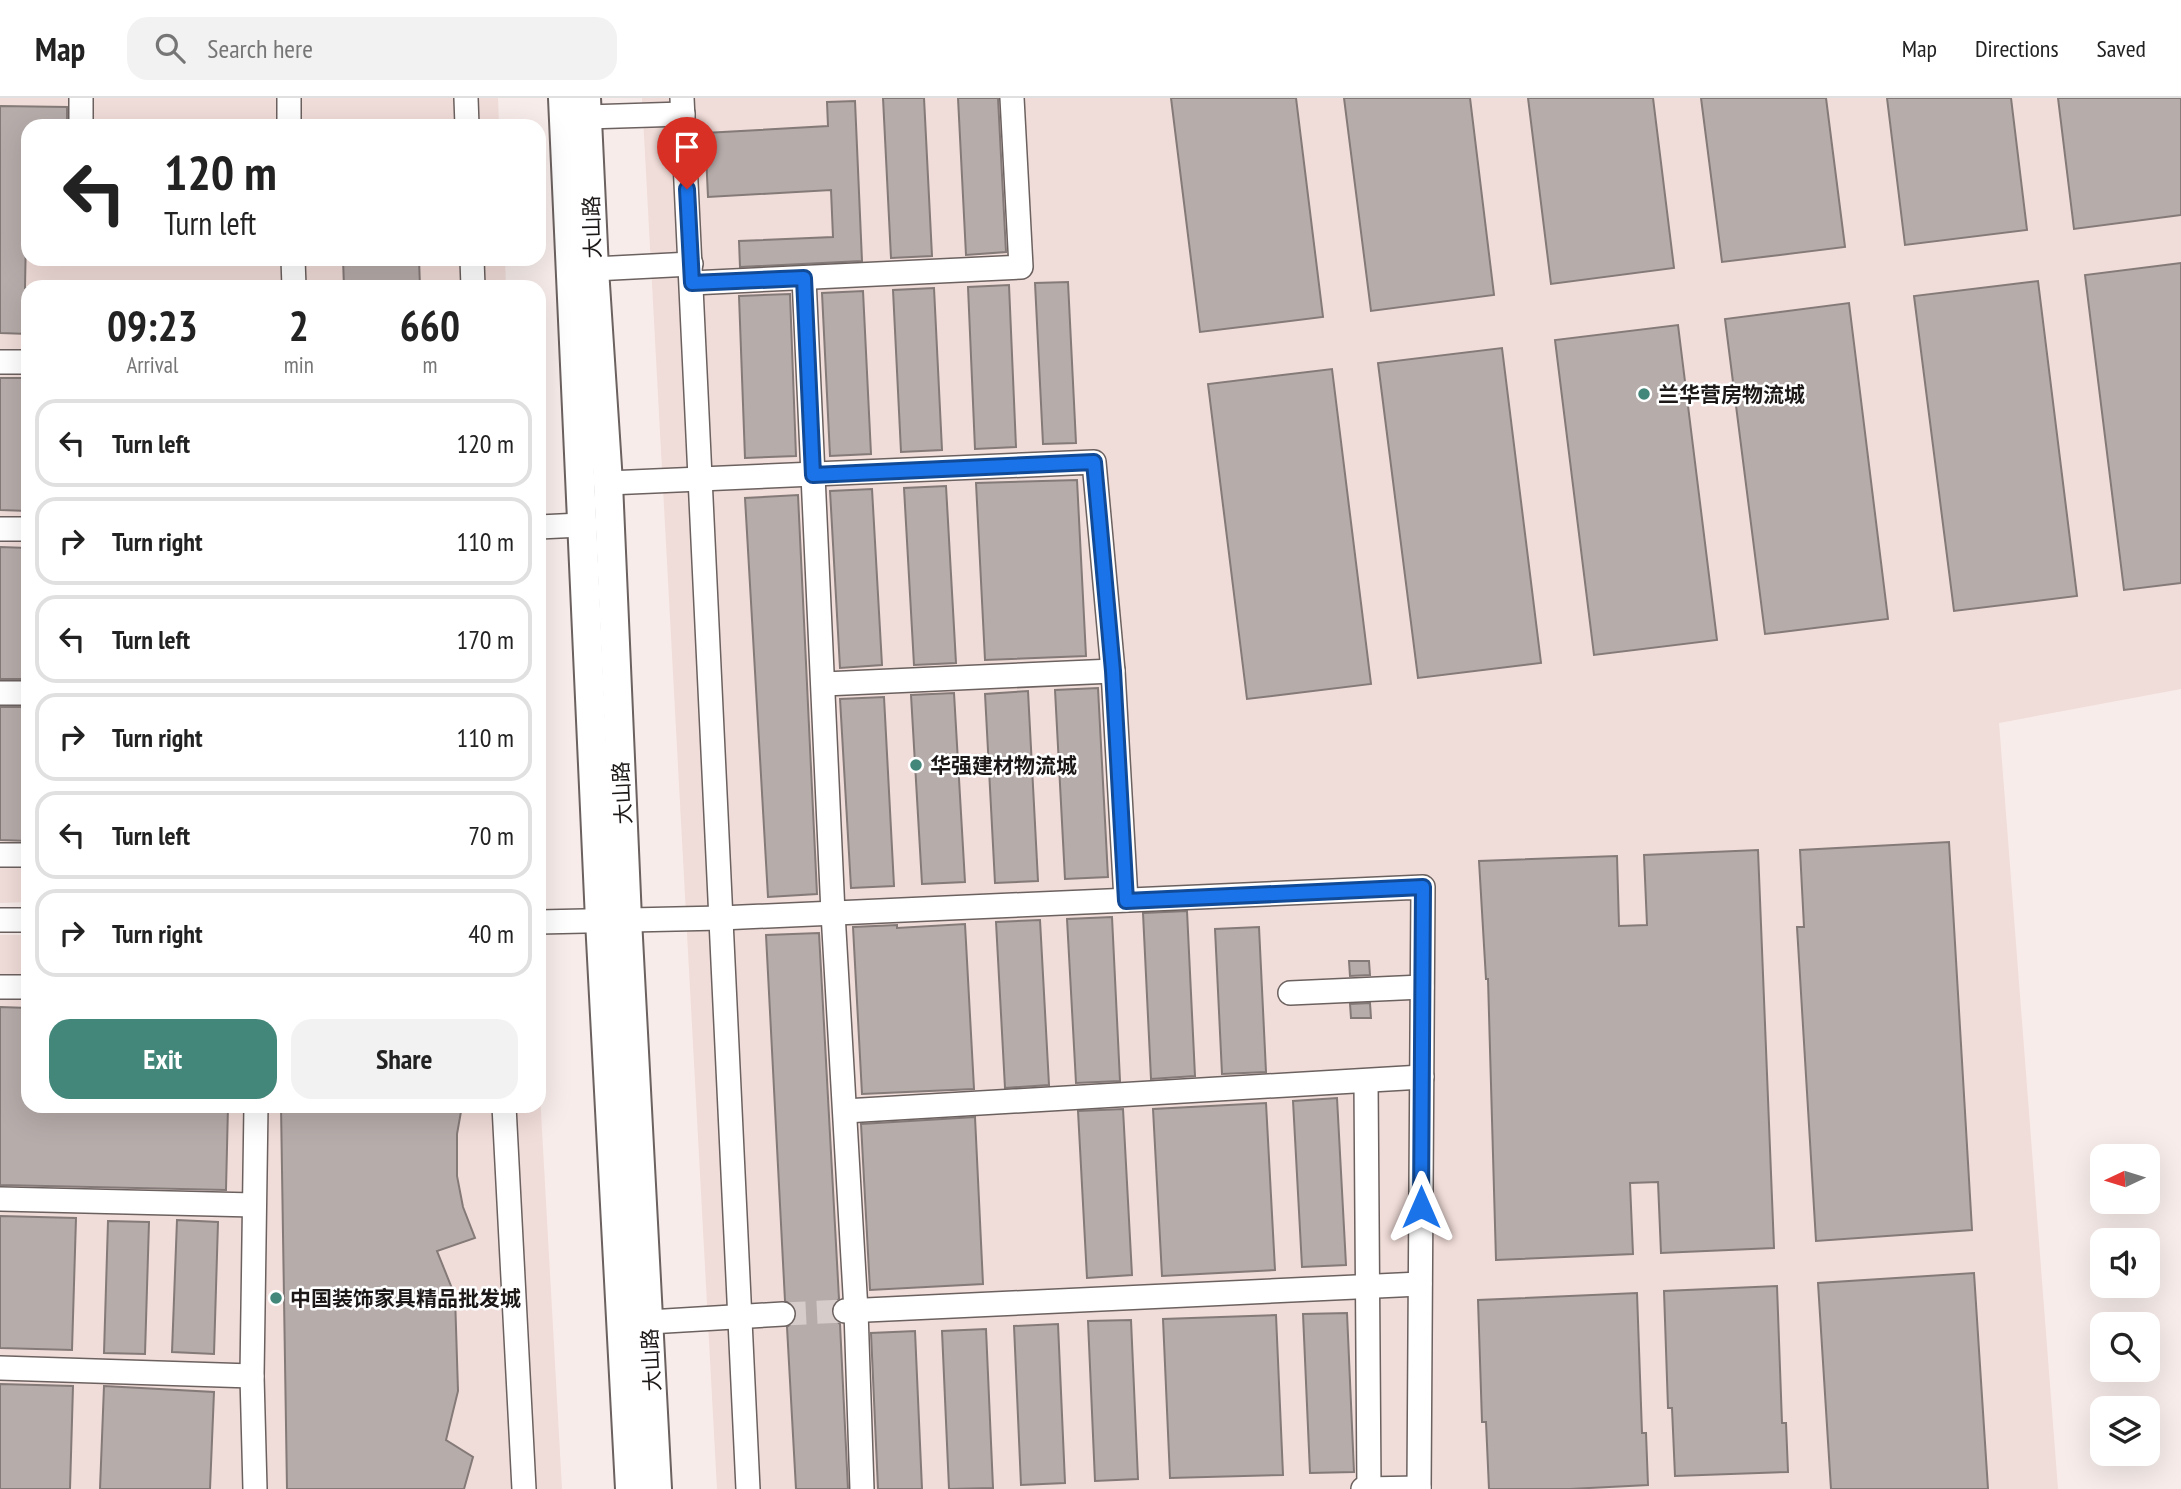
<!DOCTYPE html>
<html lang="en">
<head>
<meta charset="utf-8">
<style>
	:root { --surface:#fff; --page:#f2f2f2; --text:#222; --muted:#767676; --line:#e0e0e0; --accent:#43877b }
	body { margin:0; font-family:"PT Sans Narrow","Noto Sans SC",sans-serif; background:var(--page); color:var(--text); height:100vh; display:flex; flex-direction:column; font-size:26px; white-space:nowrap }
	* { box-sizing:border-box; margin:0 }
	p { font-size:23px; color:var(--muted) }
	.icon { flex:none; width:38px; height:38px; fill:none; stroke:currentColor; stroke-width:2; stroke-linecap:round; stroke-linejoin:round }
	.map { position:relative; flex:1; overflow:hidden }
	.sheet { position:absolute; left:21px; top:182px; width:525px; height:833px; display:flex; flex-direction:column; background:var(--surface); border-radius:21px; box-shadow:0 7px 28px #0002 }
	.sheet>* { flex:none }
	.banner { position:absolute; left:21px; top:21px; width:525px; height:147px; border-radius:21px; box-shadow:0 7px 28px #0002; background:#fff; color:var(--text); overflow:hidden }
	.needle { width:46px; rotate:266deg }
	.buttons { position:absolute; left:2090px; top:1046px; display:grid; gap:14px }
	.buttons a { display:grid; place-items:center; width:70px; height:70px; border-radius:14px; background:var(--surface); box-shadow:0 7px 28px #0002; font-size:35px }
	.pin { position:absolute; display:grid; place-items:center; width:60px; height:60px; color:#fff; margin:-72px -30px; border-radius:50% 50% 50% 0; rotate:-45deg; box-shadow:0 0 7px #0007 }
	.pin .icon { rotate:45deg }
	.me { position:absolute; width:77px; margin:-38px; rotate:0deg; stroke-linejoin:round; filter:drop-shadow(0 0 5px #0008) }
	.turn { display:flex; align-items:center; gap:24px; height:147px; padding:0 28px; font-size:32px }
	.turn .icon { width:91px; height:91px; stroke-width:2.5 }
	.turn b { display:block; font-size:49px; line-height:60px }
	.eta { display:flex; justify-content:space-evenly; align-items:center; height:119px; text-align:center }
	.eta b { font-size:42px; font-weight:800; line-height:49px }
	.cta { display:flex; gap:14px; margin-top:auto; padding:14px 28px }
	.cta a { flex:1; height:80px; border-radius:21px; background:var(--accent); color:#fff; font-size:28px; font-weight:800; line-height:80px; text-align:center }
	.cta a+a { background:var(--page); color:var(--text) }
	ul { padding:0; list-style:none }
	li { display:flex; align-items:center; gap:21px; height:88px; margin:0 14px 10px; padding:0 14px; border:4px solid var(--line); border-radius:21px }
	li div { flex:1 }
	li b { display:block; font-size:26px }
	li em { font-style:normal }
	header { display:flex; align-items:center; gap:42px; box-sizing:border-box; height:98px; padding:0 35px; background:var(--surface); border-bottom:2px solid var(--line) }
	header strong { font-size:33px }
	nav { display:flex; gap:38px; margin-inline-start:auto; font-size:24px }
	.search { width:490px; height:63px; background:var(--page); display:flex; align-items:center; gap:18px; box-sizing:border-box; padding:0 24px; border-radius:21px; color:var(--muted); font-size:26px }
	.map>svg:first-child { display:block }
</style>
</head>
<body>
<header>
<strong>Map</strong>
<div class="search"><svg class="icon" aria-label="search" viewBox="0 0 24 24"><circle cx="10" cy="10" r="6"/><path d="M15 15l6 6"/></svg>Search here</div>
<nav><a>Map</a><a>Directions</a><a>Saved</a></nav>
</header>
<div class="map">
<svg width="2181" height="1391" viewBox="0 0 2181 1391">
	<rect width="100%" height="100%" fill="#f7ece9"/>
	<!-- built -->
	<g fill="#f0dcd8">
		<path d="M0,0h498l1,28h-471v133h477l1,28h-478v615l-28,1z"/>
		<path d="M642,0h1539v591l-182,34 59,766h-1341z"/>
		<path d="M0,837h28v171h511v-29l23,412h-562z"/>
	</g>
	<!-- building -->
	<g fill="#b6acaa" stroke="#847a78" stroke-width="2">
		<path d="M883,0h41l8,158 -41,2z"/>
		<path d="M958,0h40l8,154 -40,3z"/>
		<path d="M1171,0h125l27,219 -123,15z"/>
		<path d="M1344,0h126l24,197 -123,16z"/>
		<path d="M1528,0h125l21,170 -123,16z"/>
		<path d="M1701,0h125l19,149 -123,15z"/>
		<path d="M1887,0h124l16,132 -122,15z"/>
		<path d="M2058,0h123v117l-107,14z"/>
		<path d="M855,3l7,160 -122,6 -1,-26 94,-4 -2,-47 -123,7 -3,-64 123,-7 -1,-24z"/>
		<path d="M0,8l67,1v19h-39l-3,162h3v46l-28,-1z"/>
		<path d="M343,161h76l1,28h-76z"/>
		<path d="M2181,165v320l-57,7 -39,-315z"/>
		<path d="M2038,183l39,315 -123,15 -40,-315z"/>
		<path d="M1068,184l8,161 -33,1 -8,-161z"/>
		<path d="M1009,187l7,162 -41,2 -7,-162z"/>
		<path d="M934,190l8,162 -41,2 -8,-162z"/>
		<path d="M863,193l8,163 -41,2 -8,-163z"/>
		<path d="M790,196l6,162 -51,2 -6,-162z"/>
		<path d="M1849,205l39,316 -123,15 -40,-315z"/>
		<path d="M1678,227l39,315 -123,15 -39,-315z"/>
		<path d="M1502,250l39,315 -123,15 -40,-315z"/>
		<path d="M1332,271l39,315 -124,15 -39,-315z"/>
		<path d="M0,280h28v133l-28,-1z"/>
		<path d="M1077,382l9,176 -101,4 -9,-177z"/>
		<path d="M946,388l10,177 -42,2 -10,-177z"/>
		<path d="M872,391l10,176 -42,3 -10,-177z"/>
		<path d="M798,397l19,399 -49,3 -23,-399z"/>
		<path d="M0,449l28,1v131h-28z"/>
		<path d="M1098,590l10,189 -43,2 -10,-189z"/>
		<path d="M1028,593l10,190 -43,2 -10,-189z"/>
		<path d="M954,595l11,189 -43,2 -11,-189z"/>
		<path d="M884,599l10,189 -43,2 -11,-189z"/>
		<path d="M0,609h28v134l-28,-1z"/>
		<path d="M1949,744l23,388 -156,11 -19,-314h7l-4,-77z"/>
		<path d="M1758,752l16,398 -113,5 -3,-71 -28,1 3,71 -137,6 -8,-281h-2l-7,-118 138,-5 2,70 28,-1 -3,-70z"/>
		<path d="M1187,813l8,165 -44,3 -8,-166z"/>
		<path d="M1112,819l8,164 -44,2 -9,-164z"/>
		<path d="M1040,822l9,165 -44,3 -9,-166z"/>
		<path d="M965,826l9,165 -112,5 -9,-167 44,-2v3z"/>
		<path d="M1259,829l7,145 -44,2 -7,-145z"/>
		<path d="M819,835l20,366 -6,5 -2,8 3,7 6,5 8,165h-52l-9,-162 8,-6 2,-7 -3,-8 -9,-5 -19,-366z"/>
		<path d="M1349,863h20l1,14 -20,1z"/>
		<path d="M1370,905l1,15h-20l-1,-14z"/>
		<path d="M0,909l28,1v98h200l-2,84 -226,-5z"/>
		<path d="M1337,1000l9,167 -44,2 -9,-166z"/>
		<path d="M1266,1005l9,167 -113,6 -9,-167z"/>
		<path d="M281,1008h181l-5,28v42l6,31 12,31 -38,13 18,45 3,95 -12,49 27,17 -9,32h-177z"/>
		<path d="M1123,1011l9,166 -45,3 -9,-167z"/>
		<path d="M975,1019l8,167 -113,6 -9,-166z"/>
		<path d="M0,1118l76,2 -4,132 -72,-2z"/>
		<path d="M177,1122l41,2 -4,132 -42,-2z"/>
		<path d="M108,1123l41,1 -4,132 -41,-1z"/>
		<path d="M1974,1175l14,216h-157l-13,-206z"/>
		<path d="M1777,1188l5,137h4l2,49 -113,4 -3,-68h-4l-4,-117z"/>
		<path d="M1637,1195l5,140h4l2,52 -78,4h-81l-3,-67h-4l-4,-122z"/>
		<path d="M1347,1215l7,159 -44,1 -7,-159z"/>
		<path d="M1276,1217l7,160 -113,3 -7,-159z"/>
		<path d="M1131,1222l7,159 -43,2 -7,-160z"/>
		<path d="M1058,1226l7,159 -44,2 -7,-159z"/>
		<path d="M986,1231l7,159 -44,1 -7,-158z"/>
		<path d="M915,1233l7,158h-44l-7,-156z"/>
		<path d="M0,1286l73,2 -3,103h-70z"/>
		<path d="M104,1288l110,6 -4,97h-110z"/>
	</g>
	<g fill="none" stroke-linecap="round" stroke-linejoin="round">
		<!-- minor-tunnel -->
		<path stroke="#d6ccca" stroke-width="23" stroke-dasharray="23 11" stroke-linecap="butt" d="M783,1216l62,-3"/>
		<defs>
			<g id="minor">
				<path d="M289,0v28"/>
				<path d="M466,0l1,28"/>
				<path d="M682,0l66,1391"/>
				<path d="M587,19l96,-3"/>
				<path d="M81,28v-28"/>
				<path d="M293,161l1,28"/>
				<path d="M472,161l1,28"/>
				<path d="M594,171l97,-5"/>
				<path d="M804,180l29,635 23,398 6,178"/>
				<path d="M692,185l329,-16 -9,-169"/>
				<path d="M0,264h28"/>
				<path d="M608,385l486,-21 19,209 13,229"/>
				<path d="M539,429l42,-2"/>
				<path d="M0,431h28"/>
				<path d="M824,586l289,-13"/>
				<path d="M0,595h28"/>
				<path d="M0,757h28"/>
				<path d="M0,822h28"/>
				<path d="M539,824l182,-4 702,-31 -4,602"/>
				<path d="M0,889h28"/>
				<path d="M1290,895l132,-6"/>
				<path d="M1366,983l3,408"/>
				<path d="M504,1008l20,383"/>
				<path d="M845,1013l577,-34"/>
				<path d="M0,1101l254,6"/>
				<path d="M845,1213l575,-27"/>
				<path d="M649,1224l134,-8"/>
				<path d="M0,1270l252,8"/>
				<path d="M255,1391l-3,-113 4,-270"/>
				<path d="M1363,1391l56,-1"/>
			</g>
			<g id="major">
				<path d="M563,0l37,822 30,569"/>
				<path d="M586,0l8,171 14,214 19,436 30,570"/>
			</g>
		</defs>
		<!-- minor casing -->
		<use href="#minor" stroke="#6b615f" stroke-width="26"/>
		<!-- major casing -->
		<use href="#major" stroke="#6b615f" stroke-width="32"/>
		<!-- minor -->
		<use href="#minor" stroke="#fff" stroke-width="23"/>
		<!-- major -->
		<use href="#major" stroke="#fff" stroke-width="28"/>
	</g>
	<g fill="none" stroke-linecap="round" stroke-linejoin="round">
		<defs>
			<path id="route" d="M687,91l5,94 112,-5 9,197 281,-13 19,209 13,230 297,-14 -2,320"/>
		</defs>
		<!-- route casing -->
		<use href="#route" stroke="#114b97" stroke-width="18"/>
		<!-- route -->
		<use href="#route" stroke="#1a73e8" stroke-width="12"/>
	</g>
	<!-- markers -->
	<g fill="#43877b" stroke="#fff" stroke-width="2.5">
		<circle cx="1644" cy="296" r="7"/>
		<circle cx="916" cy="667" r="7"/>
		<circle cx="276" cy="1200" r="7"/>
	</g>
	<g text-anchor="middle" dominant-baseline="central" stroke-width="5" stroke-linejoin="round" paint-order="stroke">
		<!-- street labels -->
		<g font-size="21" fill="#1c1817" stroke="#fff">
			<text transform="translate(592 129) rotate(-92)">大山路</text>
			<text transform="translate(622 695) rotate(-93)">大山路</text>
			<text transform="translate(651 1262) rotate(-93)">大山路</text>
		</g>
		<!-- poi labels -->
		<g font-size="21" font-weight="bold" fill="#1c1817" stroke="#fff" text-anchor="start">
			<text x="1658" y="296">兰华营房物流城</text>
			<text x="930" y="667">华强建材物流城</text>
			<text x="290" y="1200">中国装饰家具精品批发城</text>
		</g>
	</g>
</svg>
<div class="buttons">
<a><svg class="needle" viewBox="-14 -14 28 28"><path d="M0-13l5 13h-10z" fill="#e53935"/><path d="M0 13l5-13h-10z" fill="#767676"/></svg></a>
<a><svg class="icon" aria-label="sound" viewBox="0 0 24 24"><path d="M4 9h4l5-4v14l-5-4H4zM17 9q2 3 0 6"/></svg></a>
<a><svg class="icon" aria-label="search" viewBox="0 0 24 24"><circle cx="10" cy="10" r="6"/><path d="M15 15l6 6"/></svg></a>
<a><svg class="icon" aria-label="layers" viewBox="0 0 24 24"><path d="M12 4l9 5-9 5-9-5zM3 14l9 5 9-5"/></svg></a>
</div>
<div class="pin" style="left:687px;top:91px;background:#d93025"><svg class="icon" aria-label="arrive" viewBox="0 0 24 24"><path d="M6 21V4h12l-3 4 3 4H6"/></svg></div>
<svg class="me" style="left:1421px;top:1109px" viewBox="-20 -20 40 40"><path d="M0-17L14 15 0 8-14 15z" fill="#1a73e8" stroke="#fff" stroke-width="4"/></svg>
<div class="banner">
<div class="turn"><svg class="icon" aria-label="left" viewBox="0 0 24 24"><path d="M17 20v-9H6M10 6l-5 5 5 5"/></svg><div><b>120 m</b>Turn left</div></div>
</div>
<section class="sheet">
<div class="eta">
<div><b>09:23</b><p>Arrival</p></div>
<div><b>2</b><p>min</p></div>
<div><b>660</b><p>m</p></div>
</div>
<ul>
<li><svg class="icon" aria-label="left" viewBox="0 0 24 24"><path d="M17 20v-9H6M10 6l-5 5 5 5"/></svg><div><b>Turn left</b></div><em>120 m</em></li>
<li><svg class="icon" aria-label="right" viewBox="0 0 24 24"><path d="M7 20v-9h11M14 6l5 5-5 5"/></svg><div><b>Turn right</b></div><em>110 m</em></li>
<li><svg class="icon" aria-label="left" viewBox="0 0 24 24"><path d="M17 20v-9H6M10 6l-5 5 5 5"/></svg><div><b>Turn left</b></div><em>170 m</em></li>
<li><svg class="icon" aria-label="right" viewBox="0 0 24 24"><path d="M7 20v-9h11M14 6l5 5-5 5"/></svg><div><b>Turn right</b></div><em>110 m</em></li>
<li><svg class="icon" aria-label="left" viewBox="0 0 24 24"><path d="M17 20v-9H6M10 6l-5 5 5 5"/></svg><div><b>Turn left</b></div><em>70 m</em></li>
<li><svg class="icon" aria-label="right" viewBox="0 0 24 24"><path d="M7 20v-9h11M14 6l5 5-5 5"/></svg><div><b>Turn right</b></div><em>40 m</em></li>
</ul>
<div class="cta"><a>Exit</a><a>Share</a></div>
</section>
</div>
</body>
</html>
